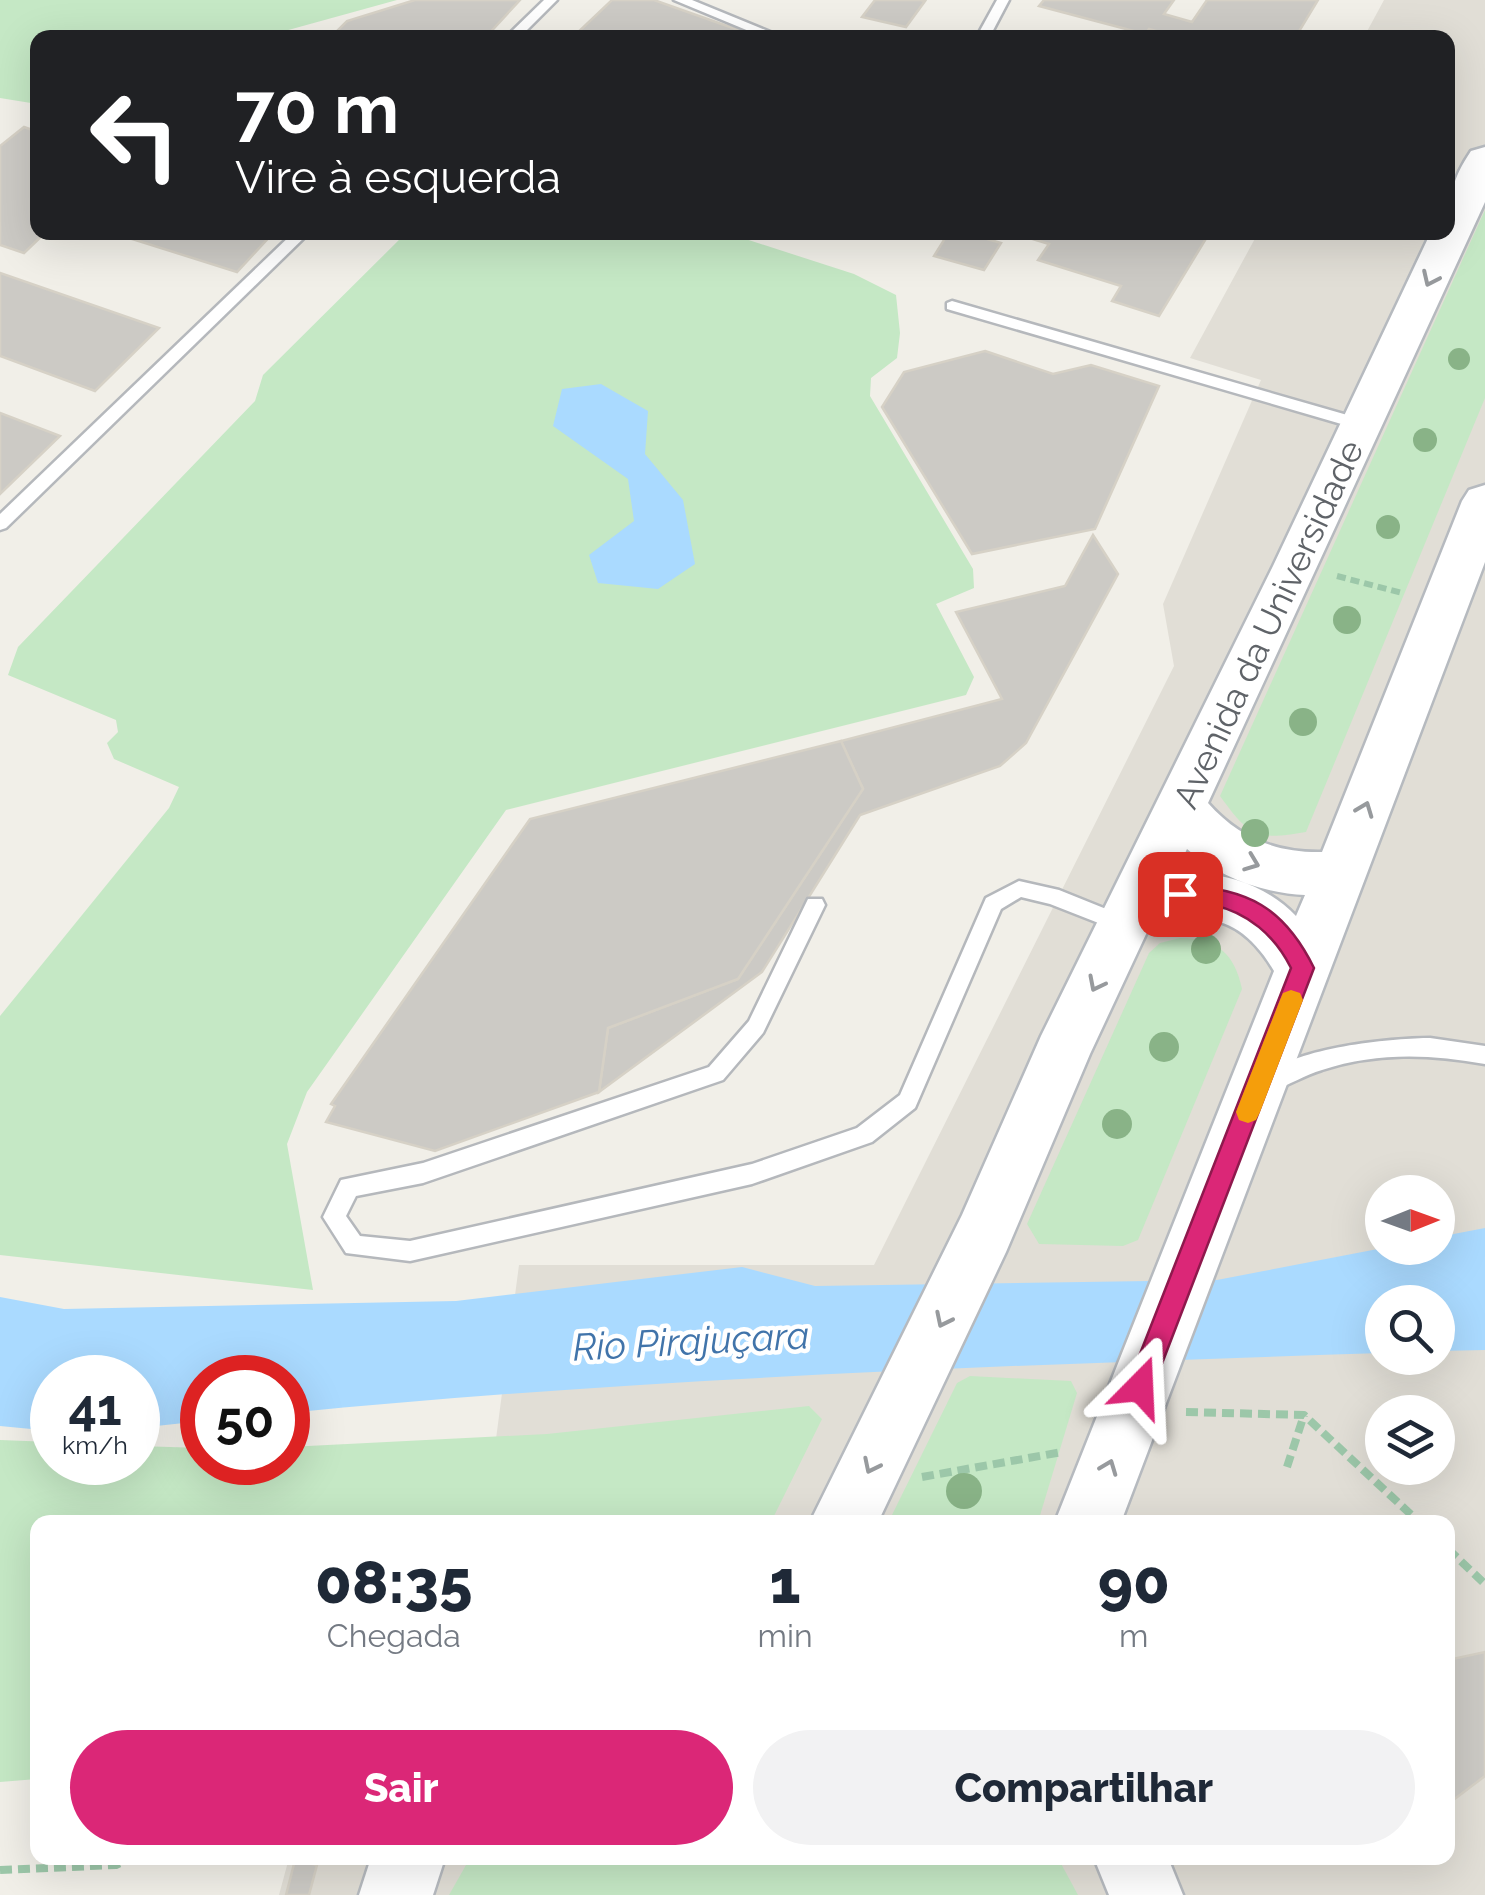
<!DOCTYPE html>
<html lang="pt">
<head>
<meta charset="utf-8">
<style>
	:root { --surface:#fff; --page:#f2f2f3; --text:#1f2937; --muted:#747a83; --accent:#db2777 }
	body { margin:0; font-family:Raleway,sans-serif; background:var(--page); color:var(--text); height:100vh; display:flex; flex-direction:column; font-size:38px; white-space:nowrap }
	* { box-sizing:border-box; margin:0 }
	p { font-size:32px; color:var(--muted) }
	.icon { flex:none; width:55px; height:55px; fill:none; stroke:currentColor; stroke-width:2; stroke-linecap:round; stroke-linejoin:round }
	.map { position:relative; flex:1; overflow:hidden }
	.panel { position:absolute; left:30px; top:1515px; width:1425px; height:350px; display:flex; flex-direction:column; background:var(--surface); border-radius:20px; box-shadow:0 10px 40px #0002 }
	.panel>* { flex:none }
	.hud { position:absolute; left:30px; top:30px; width:1425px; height:210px; border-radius:20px; box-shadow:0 10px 40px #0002; background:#202124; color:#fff; overflow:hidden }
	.needle { width:65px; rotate:89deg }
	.controls { position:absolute; left:1365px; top:1175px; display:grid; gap:20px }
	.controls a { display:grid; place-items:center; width:90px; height:90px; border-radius:50%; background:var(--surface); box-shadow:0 10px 40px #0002; font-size:50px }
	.speed { position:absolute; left:30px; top:1355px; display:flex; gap:20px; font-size:50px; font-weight:700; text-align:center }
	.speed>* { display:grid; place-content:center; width:130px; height:130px; border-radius:50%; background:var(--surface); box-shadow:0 10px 40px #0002; line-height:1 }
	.speed small { font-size:25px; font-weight:400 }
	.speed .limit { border:15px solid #d22; background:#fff; color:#111 }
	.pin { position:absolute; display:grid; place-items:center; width:85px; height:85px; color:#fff; margin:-42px; border-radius:20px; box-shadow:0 5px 15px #0006 }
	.me { position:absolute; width:110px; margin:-55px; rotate:21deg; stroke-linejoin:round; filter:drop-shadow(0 0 8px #0008) }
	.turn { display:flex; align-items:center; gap:35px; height:210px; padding:0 40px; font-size:45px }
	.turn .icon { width:130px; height:130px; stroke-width:2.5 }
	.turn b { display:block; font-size:70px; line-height:85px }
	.eta { display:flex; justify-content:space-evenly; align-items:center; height:170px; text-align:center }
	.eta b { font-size:60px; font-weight:800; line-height:70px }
	.primary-button { display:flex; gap:20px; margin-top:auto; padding:20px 40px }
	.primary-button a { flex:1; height:115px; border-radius:60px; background:var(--accent); color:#fff; font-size:40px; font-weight:800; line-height:115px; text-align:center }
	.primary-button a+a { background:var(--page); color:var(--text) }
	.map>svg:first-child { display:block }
</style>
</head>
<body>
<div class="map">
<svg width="1485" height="1895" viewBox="0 0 1485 1895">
	<rect width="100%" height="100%" fill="#f1efe8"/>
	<!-- education -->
	<path fill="#e1ded6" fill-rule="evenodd" d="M1384,0h101v1895h-1206l10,-37h1159v-336h-963l34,-257h355l300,-599 -11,-62 98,-224 -71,-22 68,-125 190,-1v-194l-84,-1zM1382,1192h56v56h-56zM1382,1302h56v56h-56zM1382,1412h56v56h-56z"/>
	<!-- green -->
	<g fill="#c5e8c5">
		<path d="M0,0h397l-134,37 -225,1 -1,66 -37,-6z"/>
		<path d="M1485,210v188l-179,434c-50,9 -57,4 -86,-36z"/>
		<path d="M406,233h321l127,41 42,21 4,38 -3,25 -26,20 -1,18 103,173 1,19 -38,16 38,73 -8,18 -460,115 -199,282 -20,52 26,146 -313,-35v-239l169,-208 10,-21 -65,-28 -7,-16 11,-11 -2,-12 -108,-45 10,-28 237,-246 8,-26z"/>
		<path d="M1180,938c38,1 54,15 62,51l-104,251 -15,6 -84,-2 -12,-20 122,-271 11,-10z"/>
		<path d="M970,1376l101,5 6,12 -39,129h-144l-3,-5 66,-134z"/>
		<path d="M809,1406l13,13 -51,103h-733l-1,257 -37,3v-342l52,2v20h86v-16l64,2v14h86v-15l259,-13z"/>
		<path d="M470,1858h588l20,37h-629z"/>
	</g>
	<!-- water -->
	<g fill="#aadaff">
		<path d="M601,384l47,27 -3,43 38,46 12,64 -37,25 -60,-6 -9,-28 45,-34 -6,-42 -75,-53 9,-37z"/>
		<path d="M1485,1228v122l-47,1v-49h-56v51c-365,12 -730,24 -1094,60v-35h-86v43l-64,7v-50h-86v53l-52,-5v-129l64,12 392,-8 286,-34 73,19 402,-6 166,-32h55v-11z"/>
	</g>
	<!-- building -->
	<g fill="#cccac5" stroke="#d6d1c6" stroke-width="2.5">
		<path d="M415,0h105l-35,38h-155l17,-17z"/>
		<path d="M612,0h42l107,38 -188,-1z"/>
		<path d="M875,0h45l5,1 -19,26 -44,-10z"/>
		<path d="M1044,0h130l-10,14 28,8 15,-22h111l-23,38h-115l-31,-9 -4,5 -106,-28z"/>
		<path d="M24,127l14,5v100h8l-22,21 -24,-8v-99z"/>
		<path d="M110,232h164l-37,40z"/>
		<path d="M949,232h14l38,11 -17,27 -50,-14z"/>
		<path d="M1010,232h200l-51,84 -47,-15 9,-15 -83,-26 11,-16z"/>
		<path d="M0,273l159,55 -64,63 -95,-35z"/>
		<path d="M985,351l68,23 38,-9 68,21 -64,143 -123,25 -90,-147 22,-35z"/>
		<path d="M0,413l60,23 -60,58z"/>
		<path d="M1093,535l25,39 -92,169 -26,23 -140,49 -98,157 -163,120 9,-64 130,-49 125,-190 -22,-48 161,-42 -46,-87 109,-26z"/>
		<path d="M841,741l22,48 -125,190 -130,49 -9,64 -164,59 -109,-29 9,-16 -4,-2 199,-285z"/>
		<path d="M1485,1652v124l-37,28v-144z"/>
		<path d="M295,1860l22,5 -8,30h-23z"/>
	</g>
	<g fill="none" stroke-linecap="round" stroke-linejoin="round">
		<defs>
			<g id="lane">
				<path d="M544,0h13l-38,38h-14z"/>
				<path d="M674,0h18l93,38h-19z"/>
				<path d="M997,0h12l-20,38h-13z"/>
				<path d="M294,232h16l-304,296 -6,2v-16z"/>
				<path d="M952,301l416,120 2,4 -8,5 -415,-121v-6z"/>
				<path d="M1019,881l40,9 72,29 3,6 -3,6 -7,2 -74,-29 -29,-7 -20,12 -86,199 -43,34 -120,42 -342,77 -64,-8 -23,-36 18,-37 82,-17 286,-96 40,-46 59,-122h14l3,6 -62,128 -40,47 -300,103 -67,13 -10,20 14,20 50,5 342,-77 105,-36 43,-33 86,-197z"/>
				<path d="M1430,1038l55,8v18c-55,-10 -109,-12 -163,6 -17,5 -33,15 -50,21l-7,-2 -3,-7c18,-34 132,-44 168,-44z"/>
			</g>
			<g id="secondary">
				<path d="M1485,147v55l-277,601c31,35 68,50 114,49l140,-351 7,-11 16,-5v77l-364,960h-66l219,-551c-31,-53 -72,-65 -127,-39l-57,122 -84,198 -128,270h-68l152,-307 79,-179 232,-470 158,-334h17c0,-33 4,-53 23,-81zM1187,849c31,28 76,44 118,46l-9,21c-29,-31 -80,-49 -122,-40z"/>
				<path d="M371,1858h74l-12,37h-74z"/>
				<path d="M1094,1858h74l15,37h-74z"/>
			</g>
		</defs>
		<!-- lane casing -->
		<use href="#lane" stroke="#b5b8bc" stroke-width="5"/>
		<!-- secondary casing -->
		<use href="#secondary" stroke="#b6babf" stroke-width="5"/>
		<!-- path-far1 -->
		<path stroke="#9cc7a9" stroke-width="6" stroke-dasharray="9 5" stroke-linecap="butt" d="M1337,576l65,17"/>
		<!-- path -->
		<g stroke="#9cc7a9" stroke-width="8" stroke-dasharray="12 6" stroke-linecap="butt">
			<path d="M1186,1412l118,3 115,107"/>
			<path d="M1287,1467l17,-52"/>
			<path d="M922,1477l140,-25"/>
			<path d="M1448,1549l37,35"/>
			<path d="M0,1870l116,-5 16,-7"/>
		</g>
		<!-- lane -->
		<use href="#lane" fill="#fff" fill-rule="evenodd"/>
		<!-- secondary -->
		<use href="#secondary" fill="#fff" fill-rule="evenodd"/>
	</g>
	<!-- trees -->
	<g fill="#89b387">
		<circle cx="1459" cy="359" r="11"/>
		<circle cx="1425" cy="440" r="12"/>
		<circle cx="1388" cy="527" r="12"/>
		<circle cx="1347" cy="620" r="14"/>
		<circle cx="1303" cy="722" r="14"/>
		<circle cx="1255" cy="833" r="14"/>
		<circle cx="1206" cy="949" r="15"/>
		<circle cx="1164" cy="1047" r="15"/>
		<circle cx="1117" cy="1124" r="15"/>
		<circle cx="964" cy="1491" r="18"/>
	</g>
	<!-- one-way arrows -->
	<defs><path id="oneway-chevron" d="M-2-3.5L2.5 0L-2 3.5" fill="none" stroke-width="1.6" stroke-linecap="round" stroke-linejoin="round" transform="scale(2.5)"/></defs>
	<g stroke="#979a9d">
		<use href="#oneway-chevron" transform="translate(1430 279) rotate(115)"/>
		<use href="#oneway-chevron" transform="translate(1365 809) rotate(-69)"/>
		<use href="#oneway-chevron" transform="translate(1252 863) rotate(21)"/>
		<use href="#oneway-chevron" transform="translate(1096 984) rotate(117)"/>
		<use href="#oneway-chevron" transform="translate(943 1320) rotate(116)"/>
		<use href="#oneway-chevron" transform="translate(871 1466) rotate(116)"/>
		<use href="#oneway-chevron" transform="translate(1109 1467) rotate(-69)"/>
	</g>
	<!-- route -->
	<path fill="#db2777" stroke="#8e194d" stroke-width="2.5" d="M1180,885c67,3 104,22 134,83l-161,419 -3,9 -10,4 -9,-4 -4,-9 164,-419c-16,-32 -43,-56 -79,-63 -13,-2 -27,0 -40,-4l-3,-7z"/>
	<!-- slow -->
	<path fill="#f59e0b" d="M1291,990l9,3 3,7 -43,112 -4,8 -8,3 -9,-3 -3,-8 44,-112 3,-7z"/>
	<g text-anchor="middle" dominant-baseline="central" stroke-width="9" stroke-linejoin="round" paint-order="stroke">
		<!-- street labels -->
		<g font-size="35" fill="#5f6368" stroke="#fff">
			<text transform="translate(1268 624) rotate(-65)">Avenida da Universidade</text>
		</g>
		<!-- water labels -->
		<g font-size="38" font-style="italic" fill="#4174aa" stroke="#fff">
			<text transform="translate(691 1341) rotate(-3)">Rio Pirajuçara</text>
		</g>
	</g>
</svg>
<div class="controls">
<a><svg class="needle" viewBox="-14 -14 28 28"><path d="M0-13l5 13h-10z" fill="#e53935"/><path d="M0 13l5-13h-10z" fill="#747a83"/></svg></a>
<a><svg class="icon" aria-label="search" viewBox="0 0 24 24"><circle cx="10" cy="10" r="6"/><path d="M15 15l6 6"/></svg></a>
<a><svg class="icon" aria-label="layers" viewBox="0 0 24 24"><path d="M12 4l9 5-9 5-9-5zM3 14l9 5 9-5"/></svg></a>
</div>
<div class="speed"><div>41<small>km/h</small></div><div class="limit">50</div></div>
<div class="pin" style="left:1180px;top:894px;background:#d93025"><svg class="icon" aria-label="arrive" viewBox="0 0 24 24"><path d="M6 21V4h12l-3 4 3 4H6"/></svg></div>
<svg class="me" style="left:1140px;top:1387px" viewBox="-20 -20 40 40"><path d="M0-17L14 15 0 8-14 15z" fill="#db2777" stroke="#fff" stroke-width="4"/></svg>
<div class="hud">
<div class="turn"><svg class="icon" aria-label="left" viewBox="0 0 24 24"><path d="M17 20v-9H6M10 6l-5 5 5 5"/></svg><div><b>70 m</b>Vire à esquerda</div></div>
</div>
<section class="panel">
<div class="eta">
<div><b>08:35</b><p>Chegada</p></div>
<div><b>1</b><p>min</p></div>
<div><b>90</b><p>m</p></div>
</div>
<div class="primary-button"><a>Sair</a><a>Compartilhar</a></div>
</section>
</div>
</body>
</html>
